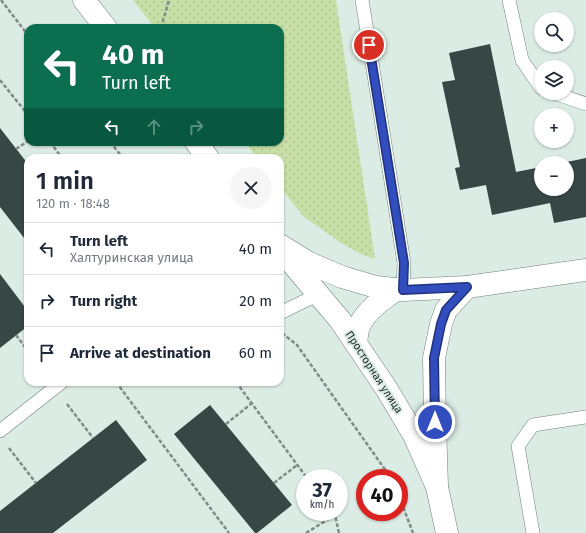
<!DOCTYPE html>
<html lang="en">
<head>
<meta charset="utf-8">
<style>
	:root { --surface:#fff; --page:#f6f6f7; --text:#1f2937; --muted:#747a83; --line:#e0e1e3 }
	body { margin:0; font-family:"Fira Sans",sans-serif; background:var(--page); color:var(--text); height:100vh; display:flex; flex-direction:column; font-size:15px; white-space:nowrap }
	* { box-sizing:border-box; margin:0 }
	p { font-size:13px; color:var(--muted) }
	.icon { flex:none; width:22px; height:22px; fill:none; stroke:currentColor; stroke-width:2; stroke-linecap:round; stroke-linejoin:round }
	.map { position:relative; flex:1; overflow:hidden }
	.panel { position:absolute; left:24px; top:154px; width:260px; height:232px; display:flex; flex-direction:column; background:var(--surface); border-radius:12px; box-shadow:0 1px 3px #0004 }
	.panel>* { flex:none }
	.guide { position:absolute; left:24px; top:24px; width:260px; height:122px; border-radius:12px; box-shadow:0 1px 3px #0004; background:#0b6e4f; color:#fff; overflow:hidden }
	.fabs { position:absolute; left:534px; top:12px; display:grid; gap:8px }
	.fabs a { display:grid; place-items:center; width:40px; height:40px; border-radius:50%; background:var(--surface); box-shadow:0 1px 3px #0004; font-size:20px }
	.speed { position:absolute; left:296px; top:469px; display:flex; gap:8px; font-size:20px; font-weight:700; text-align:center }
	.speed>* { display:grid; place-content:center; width:52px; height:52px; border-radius:50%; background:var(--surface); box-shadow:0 1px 3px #0004; line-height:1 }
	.speed small { font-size:10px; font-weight:400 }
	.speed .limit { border:6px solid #d22; background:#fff; color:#111 }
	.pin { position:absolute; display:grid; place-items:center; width:34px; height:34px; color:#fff; margin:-17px; border:2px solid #fff; border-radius:50%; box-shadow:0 1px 4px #0007 }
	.me { position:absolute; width:44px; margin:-22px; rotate:0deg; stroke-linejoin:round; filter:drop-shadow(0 0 3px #0008) }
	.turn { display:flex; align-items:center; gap:14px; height:84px; padding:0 12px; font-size:18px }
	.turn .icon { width:52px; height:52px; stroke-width:2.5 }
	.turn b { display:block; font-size:28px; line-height:34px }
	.lanes { display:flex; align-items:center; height:38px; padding:0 12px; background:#0003; justify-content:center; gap:20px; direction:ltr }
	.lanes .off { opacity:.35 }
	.round { display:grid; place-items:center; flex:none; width:42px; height:42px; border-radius:21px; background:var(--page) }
	.summary { display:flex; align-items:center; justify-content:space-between; height:68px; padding:0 12px }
	h1 { font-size:24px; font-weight:600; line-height:30px }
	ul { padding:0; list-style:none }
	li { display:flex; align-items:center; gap:12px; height:52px; padding:0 12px; border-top:1px solid var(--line) }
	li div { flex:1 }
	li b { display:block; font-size:15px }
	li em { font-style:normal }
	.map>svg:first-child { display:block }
</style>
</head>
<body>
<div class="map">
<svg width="586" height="533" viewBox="0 0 586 533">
	<defs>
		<pattern id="grass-dots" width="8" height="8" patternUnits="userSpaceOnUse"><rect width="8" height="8" fill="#c7dfa6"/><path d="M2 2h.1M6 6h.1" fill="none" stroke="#aabf8f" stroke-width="1.8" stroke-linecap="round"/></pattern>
	</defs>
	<rect width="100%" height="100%" fill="#dbece5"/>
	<!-- grass -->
	<path fill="url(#grass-dots)" d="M133,0h203l39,259 -12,-4 -22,-12 -38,-27 -23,-29v-29h-23l-12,-16h35v-114h-125z"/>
	<!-- building -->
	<g fill="#374745">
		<path d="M490,44l26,128 25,-5v22h26v-26h-5l24,-5v59l-32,6 -4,-20 -58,12 -6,-30 -26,5 -5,-22 5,-1 -18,-85 13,-2 -6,-27z"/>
		<path d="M0,128l28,36v79l-28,-36z"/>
		<path d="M0,274l28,37v15l-28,22z"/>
		<path d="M210,405l82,100 -35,28h-2l-81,-99z"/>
		<path d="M116,420l31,40 -94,73h-53v-22z"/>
	</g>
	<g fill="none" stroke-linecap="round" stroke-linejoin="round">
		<defs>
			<g id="service">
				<path d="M362,0l42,263 -1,27"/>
				<path d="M509,0l13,60 19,28"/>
				<path d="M554,93l32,11"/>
				<path d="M280,313l39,-19"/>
				<path d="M0,431l62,-49"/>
				<path d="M533,533l-15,-87 15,-21 53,-8"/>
			</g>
			<g id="tertiary">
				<path d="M280,245l29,18 33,14 34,10 27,3 64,-3 119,-17"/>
				<path d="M356,343c1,-6 1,-13 4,-19 8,-15 23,-25 37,-35"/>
				<path d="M437,487l-2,-65 -1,-64 7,-34 5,-14 21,-23"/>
			</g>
			<g id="secondary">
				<path d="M84,0l22,28"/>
				<path d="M196,142l12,16"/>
				<path d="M280,249l60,71 46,68 28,47 23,52 10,46"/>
			</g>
		</defs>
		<!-- service casing -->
		<use href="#service" stroke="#71817a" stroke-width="14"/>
		<!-- tertiary casing -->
		<use href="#tertiary" stroke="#71817a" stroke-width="23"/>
		<!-- secondary casing -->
		<use href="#secondary" stroke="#71817a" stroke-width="23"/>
		<!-- path -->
		<g stroke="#808c87" stroke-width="2.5" stroke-dasharray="4 2" stroke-linecap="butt">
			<path d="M1,0l27,35"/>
			<path d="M161,28l8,-28"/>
			<path d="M0,80l28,35"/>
			<path d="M50,142l12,16"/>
			<path d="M110,142l13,16"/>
			<path d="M16,149l12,-8"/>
			<path d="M282,333l15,12 94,133"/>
			<path d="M16,335l12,16"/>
			<path d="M116,382l113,151"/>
			<path d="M236,382l71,96"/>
			<path d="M67,404l26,34"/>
			<path d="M226,424l26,-21"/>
			<path d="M9,448l27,35"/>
			<path d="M274,483l23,-18"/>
			<path d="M399,496l14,37"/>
			<path d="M333,512l2,3 4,18"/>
			<path d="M306,533l29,-18"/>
		</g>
		<!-- service -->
		<use href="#service" stroke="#fff" stroke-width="13"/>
		<!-- tertiary -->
		<use href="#tertiary" stroke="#fff" stroke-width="22"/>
		<!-- secondary -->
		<use href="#secondary" stroke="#fff" stroke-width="22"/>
	</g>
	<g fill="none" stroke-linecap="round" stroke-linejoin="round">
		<defs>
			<path id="route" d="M369,45l35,218 -1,27 64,-3 -21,23 -5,14 -7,34 1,64"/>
		</defs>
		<!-- route casing -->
		<use href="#route" stroke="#20327c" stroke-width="10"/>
		<!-- route -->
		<use href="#route" stroke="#324dbe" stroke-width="7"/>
	</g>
	<g text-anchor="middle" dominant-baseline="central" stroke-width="4" stroke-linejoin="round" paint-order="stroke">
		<!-- street labels -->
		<g font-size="11" fill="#1d2421" stroke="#dbece5">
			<text transform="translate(374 372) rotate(57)">Просторная улица</text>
		</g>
	</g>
</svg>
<div class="fabs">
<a><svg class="icon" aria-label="search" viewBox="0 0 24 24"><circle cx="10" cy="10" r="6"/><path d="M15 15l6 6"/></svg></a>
<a><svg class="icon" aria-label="layers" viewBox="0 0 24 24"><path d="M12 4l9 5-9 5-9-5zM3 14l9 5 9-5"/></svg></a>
<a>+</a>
<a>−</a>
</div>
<div class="speed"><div>37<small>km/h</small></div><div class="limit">40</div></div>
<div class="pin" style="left:369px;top:45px;background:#d93025"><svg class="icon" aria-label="arrive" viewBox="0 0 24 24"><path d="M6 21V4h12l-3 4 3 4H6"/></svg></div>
<svg class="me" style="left:435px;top:422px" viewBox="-20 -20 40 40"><circle r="17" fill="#324dbe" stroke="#fff" stroke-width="3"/><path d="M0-11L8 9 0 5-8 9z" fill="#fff"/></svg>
<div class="guide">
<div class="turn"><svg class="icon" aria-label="left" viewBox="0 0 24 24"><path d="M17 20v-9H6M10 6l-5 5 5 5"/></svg><div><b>40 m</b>Turn left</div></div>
<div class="lanes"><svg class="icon" aria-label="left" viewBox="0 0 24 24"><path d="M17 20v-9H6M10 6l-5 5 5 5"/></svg><svg class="icon off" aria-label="ahead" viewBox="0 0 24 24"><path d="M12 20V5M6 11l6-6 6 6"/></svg><svg class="icon off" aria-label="right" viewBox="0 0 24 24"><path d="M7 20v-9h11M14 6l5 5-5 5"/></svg></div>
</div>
<section class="panel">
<div class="summary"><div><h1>1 min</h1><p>120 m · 18:48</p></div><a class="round"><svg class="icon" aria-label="close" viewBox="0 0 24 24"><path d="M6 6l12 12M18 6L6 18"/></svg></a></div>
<ul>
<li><svg class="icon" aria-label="left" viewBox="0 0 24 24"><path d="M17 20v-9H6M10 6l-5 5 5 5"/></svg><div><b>Turn left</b><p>Халтуринская улица</p></div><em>40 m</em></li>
<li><svg class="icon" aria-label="right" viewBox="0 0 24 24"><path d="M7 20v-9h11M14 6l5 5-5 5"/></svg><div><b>Turn right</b></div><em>20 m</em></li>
<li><svg class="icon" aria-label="arrive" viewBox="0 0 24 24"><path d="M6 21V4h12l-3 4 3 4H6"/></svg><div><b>Arrive at destination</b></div><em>60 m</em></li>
</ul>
</section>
</div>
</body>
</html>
